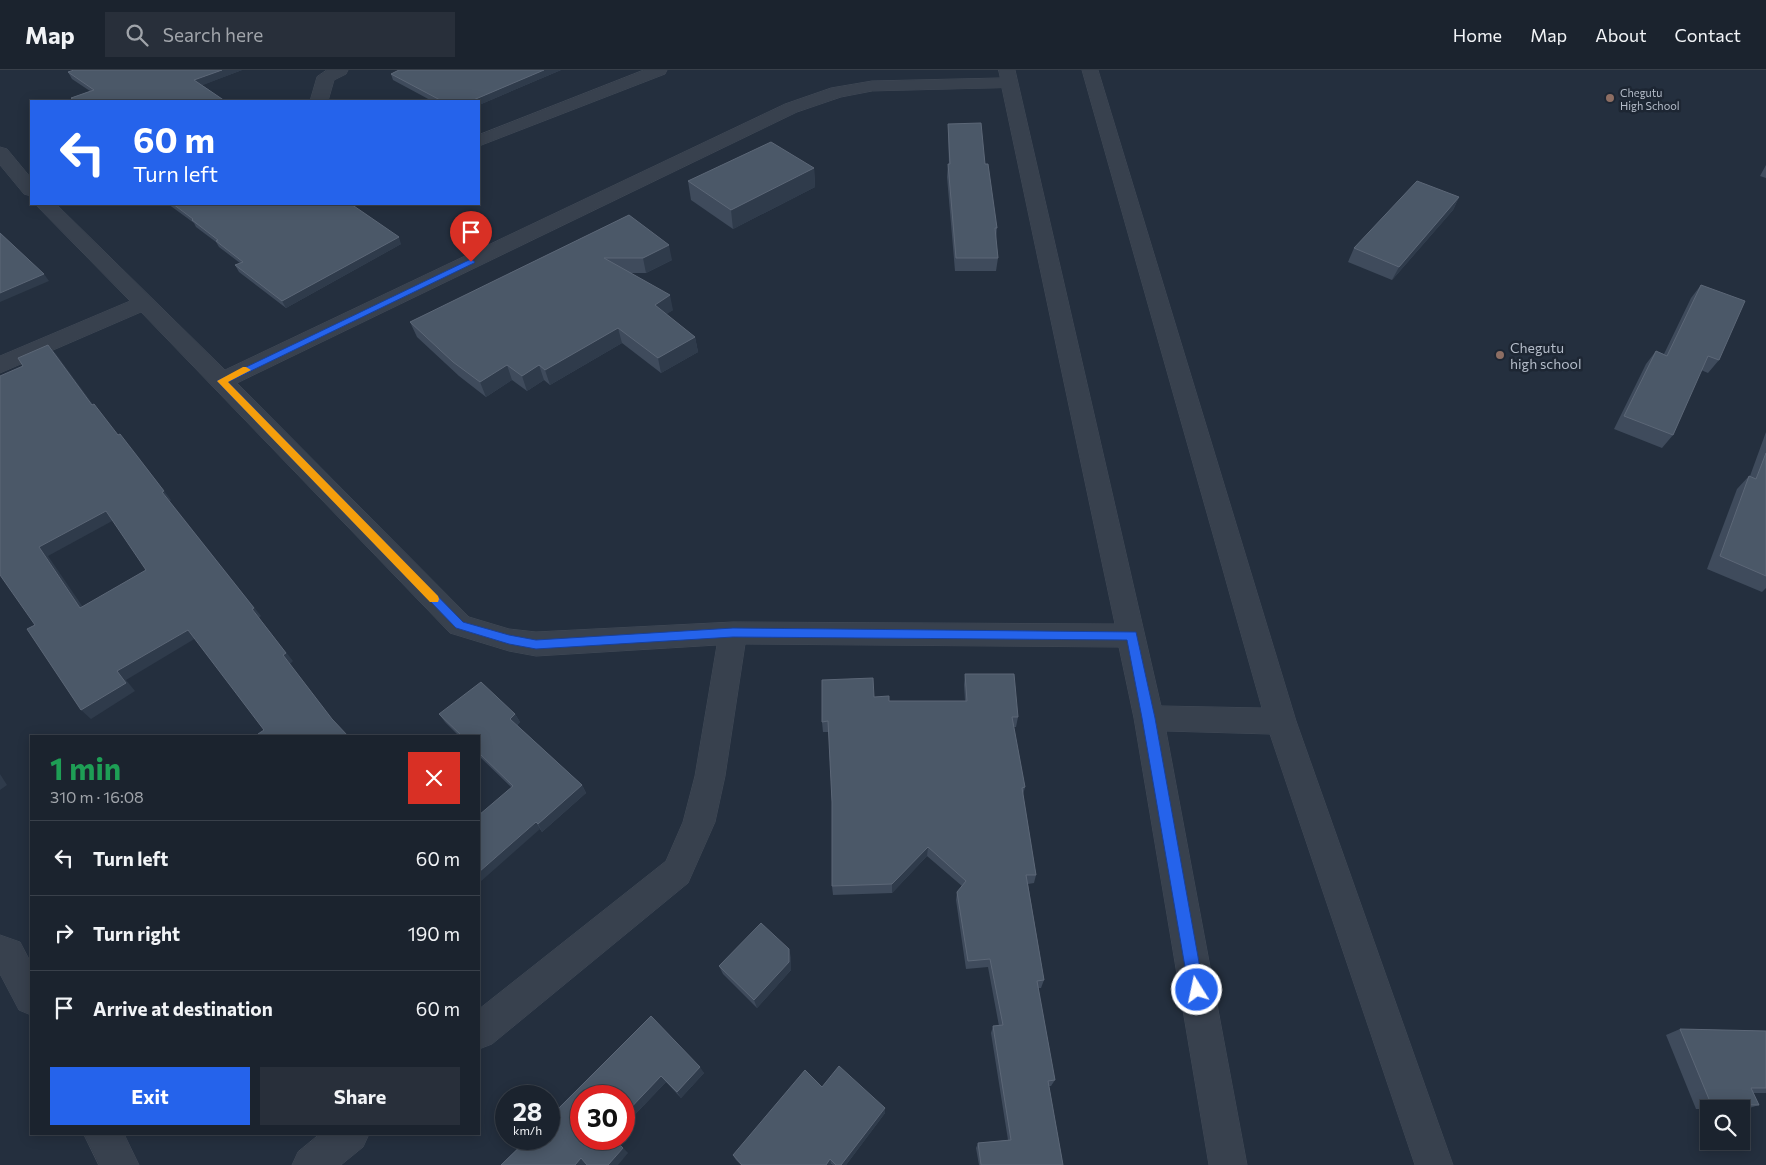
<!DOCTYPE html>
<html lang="en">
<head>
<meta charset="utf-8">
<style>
	:root { --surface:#1b232e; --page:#282f3a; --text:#f1f3f6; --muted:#a0a4aa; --line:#39404a; --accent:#2563eb }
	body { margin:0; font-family:Commissioner,sans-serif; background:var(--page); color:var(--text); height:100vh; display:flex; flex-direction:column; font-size:19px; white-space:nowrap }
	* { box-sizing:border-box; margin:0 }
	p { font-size:16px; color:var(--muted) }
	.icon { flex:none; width:28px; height:28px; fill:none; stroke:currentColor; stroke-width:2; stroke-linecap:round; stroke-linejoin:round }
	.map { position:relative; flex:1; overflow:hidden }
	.side { position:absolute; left:30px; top:665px; width:450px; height:400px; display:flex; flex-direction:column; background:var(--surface); border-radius:0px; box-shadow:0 2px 12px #0003,0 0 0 1px var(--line) }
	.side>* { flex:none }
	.guide { position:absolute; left:30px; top:30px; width:450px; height:105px; border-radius:0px; box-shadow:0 2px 12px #0003,0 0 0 1px var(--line); background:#2563eb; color:#fff; overflow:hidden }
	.controls { position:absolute; left:1700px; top:1030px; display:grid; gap:10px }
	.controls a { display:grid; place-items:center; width:50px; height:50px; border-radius:0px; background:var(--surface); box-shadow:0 2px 12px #0003,0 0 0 1px var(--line); font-size:25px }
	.speed { position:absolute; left:495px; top:1015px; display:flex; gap:10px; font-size:25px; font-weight:700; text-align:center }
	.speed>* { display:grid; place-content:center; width:65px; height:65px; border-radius:50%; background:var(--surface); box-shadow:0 2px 12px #0003,0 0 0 1px var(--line); line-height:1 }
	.speed small { font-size:12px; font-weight:400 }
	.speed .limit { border:8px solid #d22; background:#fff; color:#111 }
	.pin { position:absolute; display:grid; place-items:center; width:42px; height:42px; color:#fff; margin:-51px -21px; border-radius:50% 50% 50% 0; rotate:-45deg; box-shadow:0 0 5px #0007 }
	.pin .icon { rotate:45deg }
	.me { position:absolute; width:55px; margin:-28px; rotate:350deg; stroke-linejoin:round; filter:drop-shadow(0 0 4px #0008) }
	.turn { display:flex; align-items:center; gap:18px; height:105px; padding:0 20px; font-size:22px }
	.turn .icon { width:65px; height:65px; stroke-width:2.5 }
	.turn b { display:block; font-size:35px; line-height:42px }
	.round { display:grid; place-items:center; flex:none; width:52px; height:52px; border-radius:0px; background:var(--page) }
	.summary { display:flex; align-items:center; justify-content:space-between; height:85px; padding:0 20px }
	h1 { font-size:30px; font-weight:700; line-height:38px; color:#1e9e55 }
	.button { display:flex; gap:10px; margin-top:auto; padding:10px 20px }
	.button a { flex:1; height:58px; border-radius:0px; background:var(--accent); color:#fff; font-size:20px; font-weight:700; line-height:58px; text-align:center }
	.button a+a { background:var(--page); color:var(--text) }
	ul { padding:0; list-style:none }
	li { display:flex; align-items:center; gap:15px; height:75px; padding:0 20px; border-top:1px solid var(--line) }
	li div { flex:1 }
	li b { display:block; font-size:19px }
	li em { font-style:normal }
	header { display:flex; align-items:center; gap:30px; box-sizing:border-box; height:70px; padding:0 25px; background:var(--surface); border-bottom:1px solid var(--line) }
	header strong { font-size:24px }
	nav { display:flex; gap:28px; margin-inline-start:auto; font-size:18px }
	.search { width:350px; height:45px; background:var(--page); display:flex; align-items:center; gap:12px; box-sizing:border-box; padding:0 18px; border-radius:0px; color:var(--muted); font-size:19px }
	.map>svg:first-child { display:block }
</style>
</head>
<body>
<header>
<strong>Map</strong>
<div class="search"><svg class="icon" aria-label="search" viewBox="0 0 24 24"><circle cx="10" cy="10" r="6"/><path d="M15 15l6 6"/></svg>Search here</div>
<nav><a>Home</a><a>Map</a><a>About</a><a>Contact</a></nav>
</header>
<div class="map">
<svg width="1766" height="1095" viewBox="0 0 1766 1095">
	<rect width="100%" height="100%" fill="#242f3e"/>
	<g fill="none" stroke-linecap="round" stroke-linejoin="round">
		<defs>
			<g id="minor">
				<path d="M327,0h21l-2,4 -12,6 -6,21h-18l7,-24z"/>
				<path d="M644,0h23l-2,4 -186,72v-11z"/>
				<path d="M999,0h16l146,636 101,2 -180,-638h16l198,651 157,444h-38l-145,-431 -104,-3 81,434h-38l-75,-447 -15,-71 -374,-3 -20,132 -10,46 -27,61 -196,161 -13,5v-40l187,-148 17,-39 12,-46 22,-131 -181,11 -27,-5 -59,-18 -309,-321 -141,61v-17l130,-55 -95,-97h21l169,166 560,-266 46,-16 41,-7 128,-3zM1002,18l113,536 -382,-2 -197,10 -27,-3 -40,-12 -232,-234 560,-271 44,-15 31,-6z"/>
				<path d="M0,77l7,2 24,29v18l-7,-2 -24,-29z"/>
				<path d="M0,865l20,7 11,21v52l-12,-5 -19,-36z"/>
				<path d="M84,1064h40l15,31h-40z"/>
				<path d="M320,1064h49l-6,13 -22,18h-49l6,-13z"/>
			</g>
		</defs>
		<!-- minor casing -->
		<use href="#minor" stroke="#414a57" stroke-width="1"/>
		<!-- minor -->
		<use href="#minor" fill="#38414e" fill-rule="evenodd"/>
	</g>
	<!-- wall -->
	<g fill="#3f4b5c">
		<path d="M242,0l-40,15 23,16h-152l-2,-3 19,-7 -18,-12 -4,-7z"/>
		<path d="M399,0h162l-82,35v-4h-47l-39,-21 -2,-6z"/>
		<path d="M948,54l37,40 12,64 -1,12 2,18 -2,13h-41l-8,-94 1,-13h1l-1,-28z"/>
		<path d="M1766,95v13l-6,-2z"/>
		<path d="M814,98l1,19 -82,42 -42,-29 -3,-19z"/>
		<path d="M1459,127l-6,13 -61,70 -44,-18 6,-14z"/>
		<path d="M168,134h183l50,40 -115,64 -47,-36 -4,-7 5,-2 -21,-16 -3,-5 -20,-15 -2,-4z"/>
		<path d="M629,145l43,45 -26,13h-16l43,37 -7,4 29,23 3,15 -37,21 -39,-30 -72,42 -6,-5 -17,11 -15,-11 -26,17 -27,-21 -42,-39 -7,-15z"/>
		<path d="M1701,215l18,75 -11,13 -7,-3 -28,65 -11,13 -48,-19 32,-65 10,-13 8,3 27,-56z"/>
		<path d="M1766,362v156l-4,4 -55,-23 30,-80 12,-13h1z"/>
		<path d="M965,604l53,43 -2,10h-3l12,60 -2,8 13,80 -2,8 -6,1 16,96 -3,8h-3l17,92 -4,6h-2l14,79h-84l-3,-17 2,-5 30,-3 -17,-107 2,-7h6l-11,-59 -22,2 -10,-69 1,-8 5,-6 -35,-30 -35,37 -59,2 -1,-9v-84l-3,-70h-6l-1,-10 52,-25 15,4h76l-1,-16z"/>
		<path d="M439,644h76l5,8 -3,3 65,60 4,8 -44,39 -2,-3 -28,-41 -33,-32v-20h-20l-14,-14z"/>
		<path d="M791,887v13l-34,38 -34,-34 -4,-8z"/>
		<path d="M651,946l53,57 -23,25 -15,-16 -42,44v-30l-43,43 47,14 -42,11 -1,1h-84z"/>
		<path d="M1680,959l86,2v62h-13l6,12 -16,5h-2v-1h-45l-30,-74z"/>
		<path d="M822,1017l63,26 -39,52h-13l-2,-1 -1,1h-89l-5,-5 -3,-5z"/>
	</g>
	<!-- shaded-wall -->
	<g fill="#2f3b4b">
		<path d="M222,0h20l-44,17 -4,-7z"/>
		<path d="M544,0h17l-82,35v-4h-8z"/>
		<path d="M814,98l1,19 -82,42 -2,-19z"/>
		<path d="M1459,127l-6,13 -61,70 7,-13z"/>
		<path d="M399,167l2,7 -115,64 -4,-7z"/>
		<path d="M669,175l3,15 -26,13 -3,-15z"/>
		<path d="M44,204l5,7 -49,21v-9z"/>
		<path d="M670,225l3,15 -15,10 -3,-15z"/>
		<path d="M618,258l4,15 -72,42 -5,-15z"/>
		<path d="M695,267l3,15 -37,21 -3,-15z"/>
		<path d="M48,275l8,9 44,60 -8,-9z"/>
		<path d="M507,295l5,15 -26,17 -6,-15z"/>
		<path d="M539,295l5,15 -17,11 -5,-15z"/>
		<path d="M128,373l43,57 -1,1 91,115 -2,2 34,43 -3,3 49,63 -56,-72 -31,-46 -90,-117z"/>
		<path d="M106,441l8,9 -66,36 41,60 -9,-8 -41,-61z"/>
		<path d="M188,560l8,8 -70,42 9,11 -44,28 -10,-9 36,-39z"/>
		<path d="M515,644l5,8 -6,5 -4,-8z"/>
		<path d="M0,704l7,11 -7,5z"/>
		<path d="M582,715l4,8 -44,39 -4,-8z"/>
		<path d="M536,752l4,7 -61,54v-11z"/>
		<path d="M928,777l-1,9 -35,37v-9z"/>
		<path d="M789,879l2,8v13l-34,38 -3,-8z"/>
		<path d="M700,997l4,6 -23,25 -4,-6z"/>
		<path d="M661,1006l5,6 -42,44v-11z"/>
		<path d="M885,1038v5l-39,52h-5z"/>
		<path d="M614,1069h1l13,14 -10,12h-10z"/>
		<path d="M581,1088l6,5 -2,2h-10z"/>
		<path d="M830,1089l1,5 -1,1h-4z"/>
	</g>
	<!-- building -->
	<g fill="#4b5868" stroke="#5c6777" fill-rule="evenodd">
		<path d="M74,0h148l-28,10 31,21h-150l-4,-3 23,-8 -26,-18z"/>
		<path d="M399,0h145l-73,31h-29l-51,-27z"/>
		<path d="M981,53l4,41h3l9,64h-2l3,30h-42l-8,-94h2l-2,-40z"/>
		<path d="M771,72l43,26 -83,42 -43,-29z"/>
		<path d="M1417,111l42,16 -60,70 -45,-19z"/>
		<path d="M173,134h178l48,33 -117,64 -47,-36 8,-3 -27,-21 2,-1 -26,-20 1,-1z"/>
		<path d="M629,145l40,30 -26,13h-39l66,37 -15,10 40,32 -37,21 -40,-30 -73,42 -6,-5 -17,11 -15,-11 -27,17 -27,-20 -43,-40z"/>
		<path d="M0,163l44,41 -44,19z"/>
		<path d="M1701,215l44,16 -26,59 -11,-4 -35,79 -49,-19 32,-65 11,5z"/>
		<path d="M48,275l44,60 2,-1 24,31 2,-1 44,57 -2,1 92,116 -2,1 34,44 -3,2 49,64 16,17h-88l-2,-2 6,-4 -76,-100 -71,41 9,12 -45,27 -54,-81 8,-4 -35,-50v-199l23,-10 -5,-8zM106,441l40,59 -66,38 -41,-61z"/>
		<path d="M1766,383v123l-46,-20 29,-80 7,3z"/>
		<path d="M965,604h49l4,43h-6l13,70 -3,1 14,87h-10l18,105 -7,1 18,99 -7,1 15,84h-82l-3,-22 33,-3 -18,-114 10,-1 -13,-66 -22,2 -11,-69 9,-11 -38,-34 -36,37 -60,2v-84l-4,-81 -6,1v-42l51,-2 1,19 15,-1v5h78z"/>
		<path d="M481,612l34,32 -5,5 72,66 -44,39 -2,-2 -57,50v-57l34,-29 -34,-33v-17h-17l-23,-22z"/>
		<path d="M761,853l28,26v13l-35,38 -35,-34z"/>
		<path d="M651,946l49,51 -23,25 -16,-16 -37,39v-19h-43v43h33l9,9 -15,17h-21l-6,-7 -6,7h-74l27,-26h21v-21z"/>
		<path d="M1680,959l86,2v57h-15l8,17 -48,-1z"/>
		<path d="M839,996l46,42 -44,57h-5l-6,-6 -4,6h-84l-9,-10 72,-85 17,17z"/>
	</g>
	<!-- route -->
	<path fill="#2563eb" stroke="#184099" d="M471,189l4,3 -1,1 -246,119 235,240 46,13 27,5 197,-12 403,4 19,86 49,272 -2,5 -5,2 -5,-2 -3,-5 -47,-272 -15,-78 -394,-3 -197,12 -27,-5 -53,-16 -239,-247z"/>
	<!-- slow -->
	<path fill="#f59e0b" d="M243,297h3l5,3 -23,12 210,214 1,3 -1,3h-8l-213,-221z"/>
	<!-- markers -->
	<g fill="#8d6e63" stroke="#1d2633" stroke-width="2">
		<circle cx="1610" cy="28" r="5"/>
		<circle cx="1500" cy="285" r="5"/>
	</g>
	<g text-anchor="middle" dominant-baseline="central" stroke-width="5" stroke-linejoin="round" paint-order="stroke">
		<!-- far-poi labels -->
		<g font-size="11" fill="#b4bcc9" stroke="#1d2633" text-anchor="start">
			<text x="1620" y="22">Chegutu<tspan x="1620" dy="13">High School</tspan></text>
		</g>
		<!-- poi labels -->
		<g font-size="14" fill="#b4bcc9" stroke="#1d2633" text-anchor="start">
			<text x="1510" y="277">Chegutu<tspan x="1510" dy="16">high school</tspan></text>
		</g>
	</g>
</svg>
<div class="controls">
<a><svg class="icon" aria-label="search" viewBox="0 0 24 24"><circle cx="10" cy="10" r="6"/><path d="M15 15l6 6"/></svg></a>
</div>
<div class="speed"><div>28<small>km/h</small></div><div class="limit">30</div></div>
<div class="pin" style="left:471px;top:192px;background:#d93025"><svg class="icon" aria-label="arrive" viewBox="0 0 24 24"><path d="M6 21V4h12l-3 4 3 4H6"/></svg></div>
<svg class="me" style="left:1197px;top:920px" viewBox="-20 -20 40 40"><circle r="17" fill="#2563eb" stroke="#fff" stroke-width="3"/><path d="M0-11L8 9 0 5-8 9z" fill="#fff"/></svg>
<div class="guide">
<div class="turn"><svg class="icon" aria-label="left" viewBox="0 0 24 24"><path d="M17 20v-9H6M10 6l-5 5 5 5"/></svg><div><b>60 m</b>Turn left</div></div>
</div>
<section class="side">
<div class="summary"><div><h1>1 min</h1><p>310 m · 16:08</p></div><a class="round" style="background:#d93025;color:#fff"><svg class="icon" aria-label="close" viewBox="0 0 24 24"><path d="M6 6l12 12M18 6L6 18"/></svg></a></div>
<ul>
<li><svg class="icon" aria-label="left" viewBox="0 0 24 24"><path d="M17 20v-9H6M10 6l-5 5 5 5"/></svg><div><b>Turn left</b></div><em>60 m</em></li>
<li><svg class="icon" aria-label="right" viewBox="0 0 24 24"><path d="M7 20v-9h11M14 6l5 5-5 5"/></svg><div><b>Turn right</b></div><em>190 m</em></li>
<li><svg class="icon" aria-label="arrive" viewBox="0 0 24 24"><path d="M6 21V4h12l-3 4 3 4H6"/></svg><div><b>Arrive at destination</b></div><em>60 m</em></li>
</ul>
<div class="button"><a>Exit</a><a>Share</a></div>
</section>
</div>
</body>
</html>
